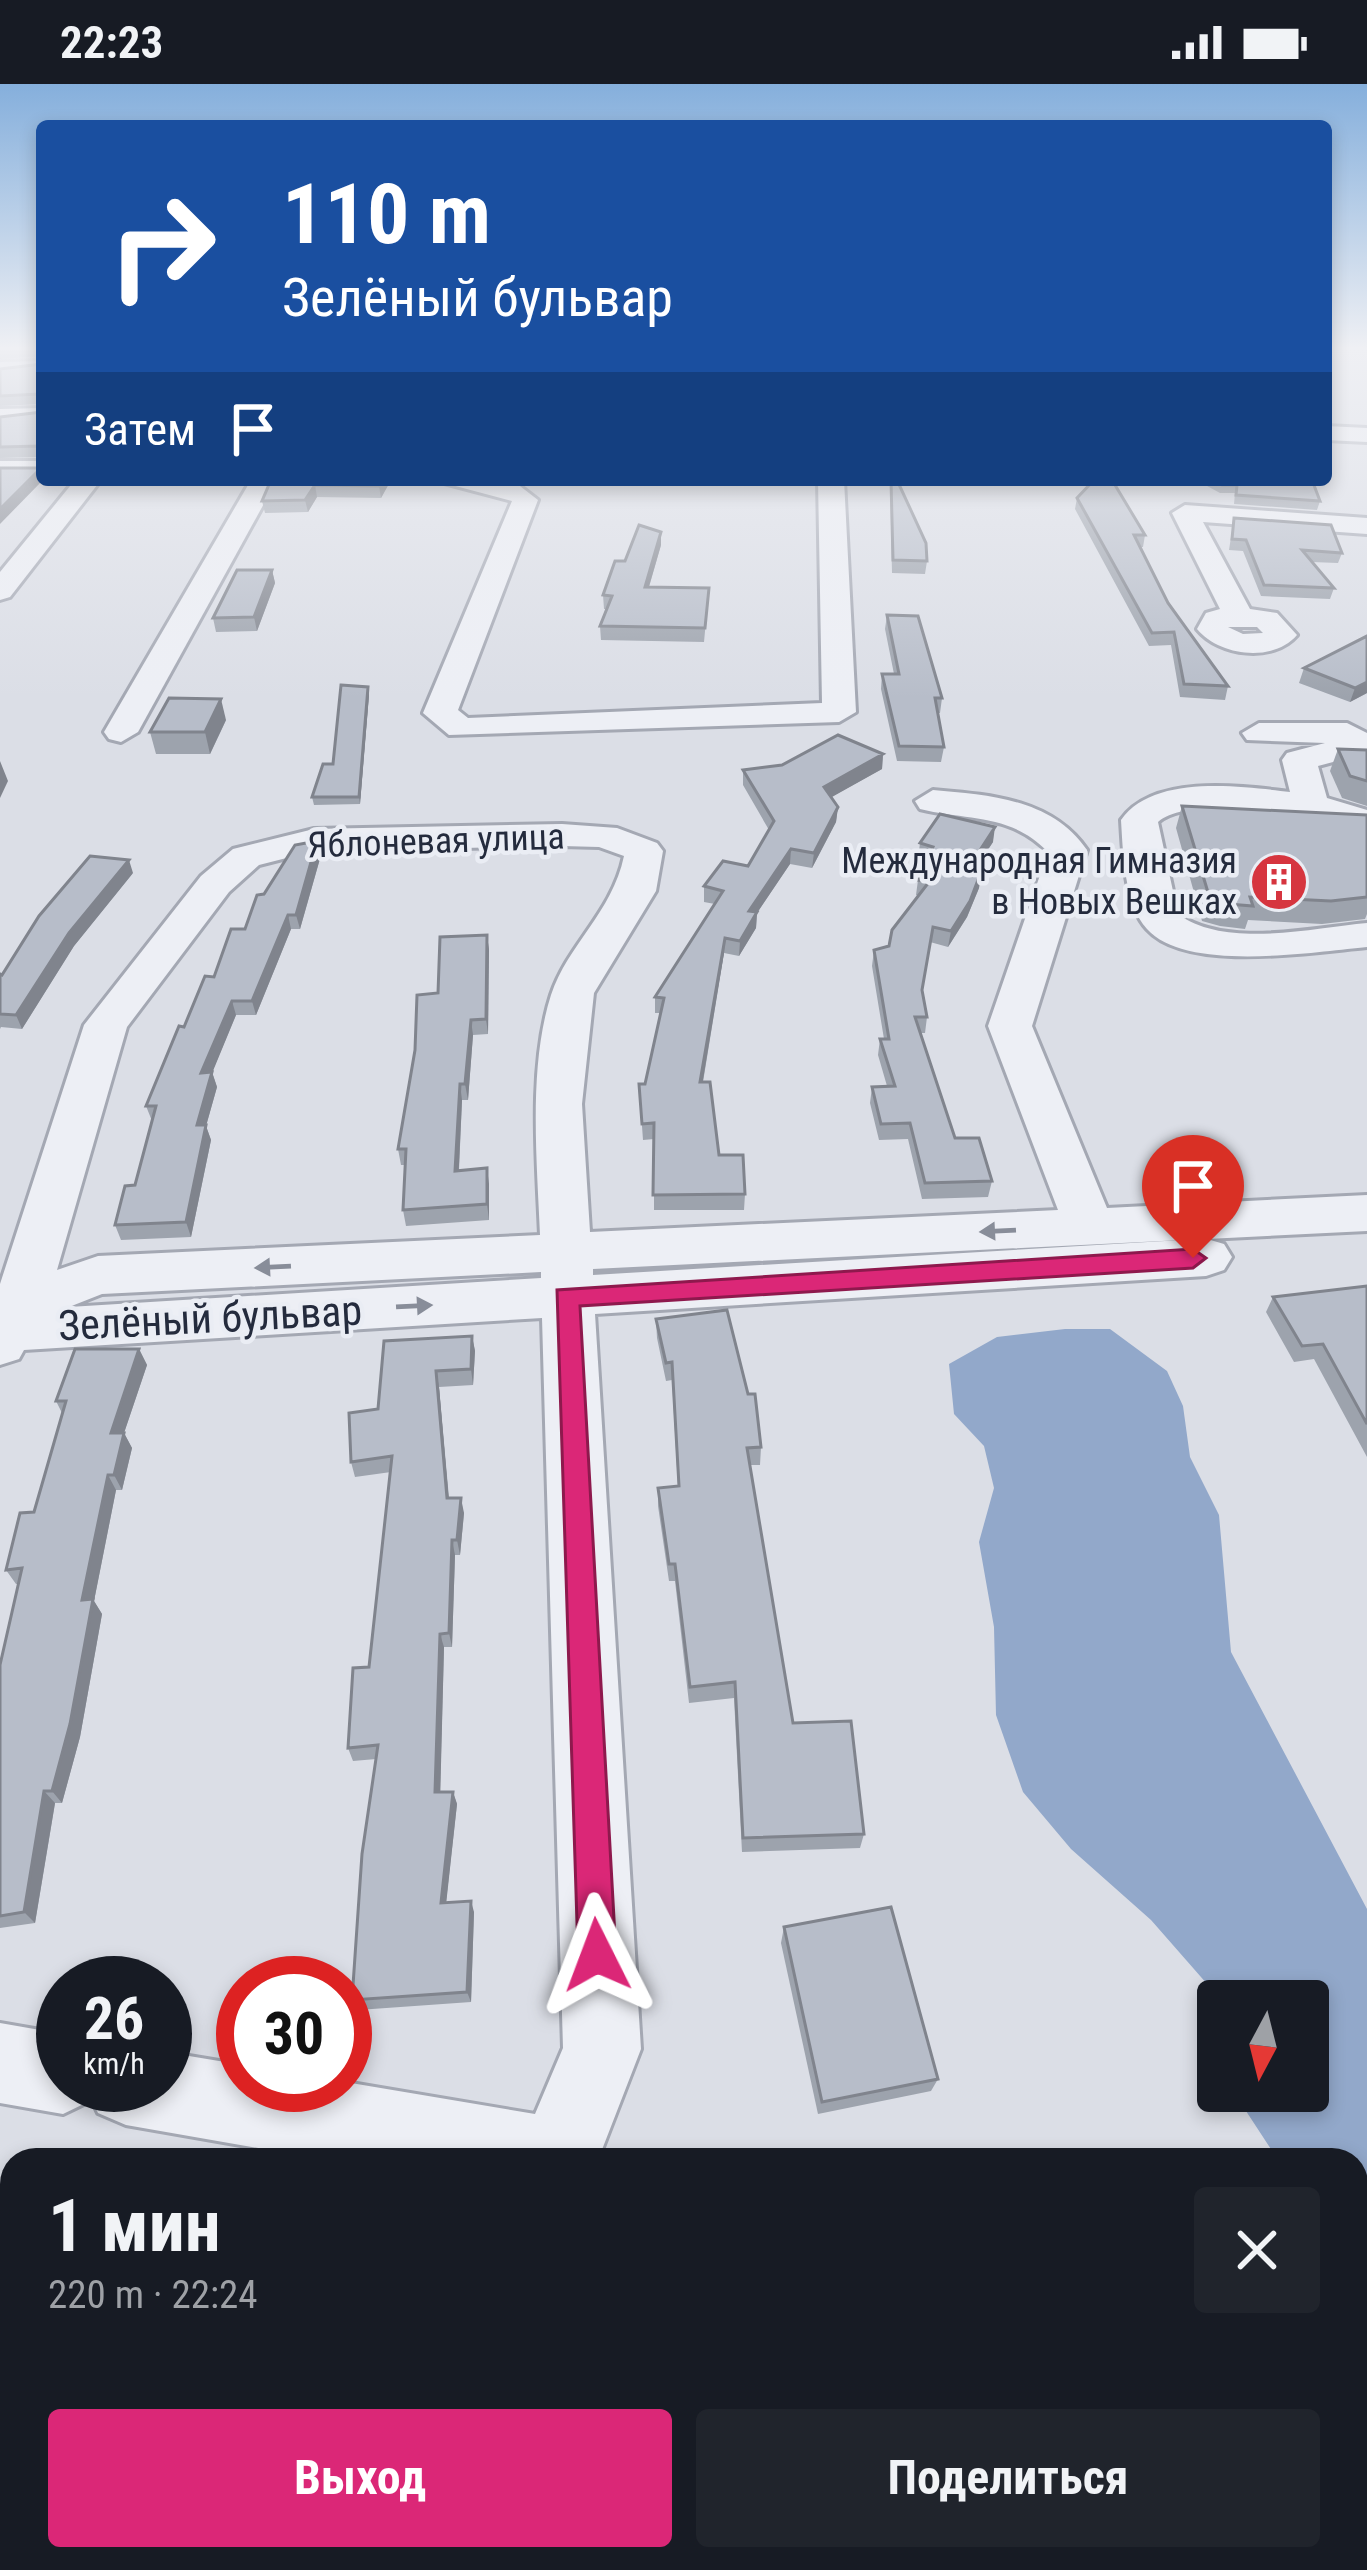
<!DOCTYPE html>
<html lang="ru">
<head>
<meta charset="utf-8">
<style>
	:root { --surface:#171b24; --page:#20242c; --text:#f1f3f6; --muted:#9ea1a6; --accent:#db2777 }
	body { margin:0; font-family:"Roboto Condensed",sans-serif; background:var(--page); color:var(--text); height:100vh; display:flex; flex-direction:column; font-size:45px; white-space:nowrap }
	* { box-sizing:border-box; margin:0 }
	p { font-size:39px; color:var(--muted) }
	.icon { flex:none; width:66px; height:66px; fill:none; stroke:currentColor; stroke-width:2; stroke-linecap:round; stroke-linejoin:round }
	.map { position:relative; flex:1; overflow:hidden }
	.sheet { position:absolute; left:0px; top:2064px; width:1368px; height:423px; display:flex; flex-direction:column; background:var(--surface); border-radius:36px 36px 0 0; box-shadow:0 6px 18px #0003 }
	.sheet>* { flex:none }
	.hud { position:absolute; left:36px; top:36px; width:1296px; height:366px; border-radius:12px; box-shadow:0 6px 18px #0003; background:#1a4fa0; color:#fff; overflow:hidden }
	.needle { width:78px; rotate:187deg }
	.tools { position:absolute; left:1197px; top:1896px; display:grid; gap:24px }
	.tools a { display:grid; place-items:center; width:132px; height:132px; border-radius:12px; background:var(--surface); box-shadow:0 6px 18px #0003; font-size:60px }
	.speed { position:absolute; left:36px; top:1872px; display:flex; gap:24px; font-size:60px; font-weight:700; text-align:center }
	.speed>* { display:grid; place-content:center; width:156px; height:156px; border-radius:50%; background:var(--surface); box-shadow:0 6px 18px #0003; line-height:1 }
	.speed small { font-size:30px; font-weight:400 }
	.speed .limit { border:18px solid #d22; background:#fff; color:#111 }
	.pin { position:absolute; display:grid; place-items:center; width:102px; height:102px; color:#fff; margin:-123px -51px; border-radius:50% 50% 50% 0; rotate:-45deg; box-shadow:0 0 12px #0007 }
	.pin .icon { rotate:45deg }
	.me { position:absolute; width:132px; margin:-66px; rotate:357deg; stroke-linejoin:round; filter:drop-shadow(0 0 9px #0008) }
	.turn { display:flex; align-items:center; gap:42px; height:252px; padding:0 48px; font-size:54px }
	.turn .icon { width:156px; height:156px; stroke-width:2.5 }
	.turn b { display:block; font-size:84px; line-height:102px }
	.then { display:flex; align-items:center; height:114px; padding:0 48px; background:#0003; gap:24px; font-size:45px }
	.round { display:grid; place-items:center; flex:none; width:126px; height:126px; border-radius:12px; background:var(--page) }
	.headline { display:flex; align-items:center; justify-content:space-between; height:204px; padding:0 48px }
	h1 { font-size:72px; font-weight:700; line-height:90px }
	.primary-button { display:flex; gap:24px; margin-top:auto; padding:24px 48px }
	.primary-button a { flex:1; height:138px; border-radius:12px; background:var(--accent); color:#fff; font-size:48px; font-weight:700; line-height:138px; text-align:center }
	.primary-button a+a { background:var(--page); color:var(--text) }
	.status { display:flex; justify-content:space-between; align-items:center; height:84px; padding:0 60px; background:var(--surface); direction:ltr }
	.status svg { height:33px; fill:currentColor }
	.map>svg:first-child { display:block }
</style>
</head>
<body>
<div class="status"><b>22:23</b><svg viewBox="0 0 49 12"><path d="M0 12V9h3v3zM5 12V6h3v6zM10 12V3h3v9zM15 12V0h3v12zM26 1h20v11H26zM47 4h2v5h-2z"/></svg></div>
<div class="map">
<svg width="1367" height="2486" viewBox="0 0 1367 2486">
	<rect width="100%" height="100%" fill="#dbdee6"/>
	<!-- water -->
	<path fill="#92a8ca" d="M1065,1245h45l57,42 16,35 7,51 29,58 12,137 136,257v322l-11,-5v-66h-78l-32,-49 -4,-20h66v-90h-86l-71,-81 -80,-71 -48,-57 -27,-77 -2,-88 -15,-85 15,-54 -10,-42 -30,-32 -5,-50 48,-27z"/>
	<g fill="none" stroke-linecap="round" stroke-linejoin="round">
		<defs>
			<g id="minor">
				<path d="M42,277v12l-42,1v-12z"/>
				<path d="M42,324v14l-42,1v-14z"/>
				<path d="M1326,342l41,2v14l-41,-2z"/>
				<rect x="0" y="377" width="42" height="14"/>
				<path d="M75,396h26l-91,117 -10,3v-28z"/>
				<path d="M251,396h26l-139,252 -17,10 -12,-3 -5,-7z"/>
				<path d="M433,396l83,3 22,17 -80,210 10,8 354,-15 -4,-223h26l12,232 -17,10 -390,13 -26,-22 89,-212z"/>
				<path d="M1185,421l182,13v16l-164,-12 47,87 27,4 20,22c-24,28 -78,21 -100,-6l9,-16 14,-4 -48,-96zM1228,543h29l6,6 -20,1z"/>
				<path d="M1259,639h88l20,10v20l-49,13 9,32 40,12v24c-16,-3 -29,-11 -44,-15 -36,-8 -137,-22 -165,3l20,92c47,35 134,14 189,9v24c-54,5 -181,26 -220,-18 -23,-25 -24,-77 -26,-109 32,-46 119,-34 169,-28l-8,-32 5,-7 38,-10 -78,-3 -5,-7z"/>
				<path d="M933,706c57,5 119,9 154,60l-55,176 75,182 260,-13v36l-160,8 17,5 8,13 -8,13 -18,6 -611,38 46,735 -43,111h-271l-201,-35 -28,-12 -6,-13 -29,14 -63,-11v-80l63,11v51h102v-33l78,13v20l102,-3 190,32 28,-66 -21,-730 -518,32 -5,9 -19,6v-81l84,-259 117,-149 32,-27 81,-20 248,-5 55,4 40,15 6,8 -7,40 -62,102 -12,111 8,128 468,-22 -70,-184 60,-174c-38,-39 -79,-31 -128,-43l-5,-8zM562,762l37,1 25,9c-12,57 -56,88 -73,139 -23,72 -14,165 -11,240l-442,21 -41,14 70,-243 102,-135 30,-27 55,-14zM1182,1156l-589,35v-6zM541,1188v6l-472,29 33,-13z"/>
			</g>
		</defs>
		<!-- minor casing -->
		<use href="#minor" stroke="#a4a8b3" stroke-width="6"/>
		<!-- minor -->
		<use href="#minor" fill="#edeff5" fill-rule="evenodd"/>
	</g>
	<!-- wall -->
	<g fill="#9da3ad">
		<path d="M0,266h42v6l-42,3z"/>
		<path d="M42,280l-1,40 -41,2v-37z"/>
		<path d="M42,328l-1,45 -41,1v-41z"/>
		<path d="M271,396h120l-10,18 -64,-1 -9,15 -43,1 -3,-12z"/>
		<path d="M890,396h7l30,81 -2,13 -33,-1z"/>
		<path d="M1196,396h116l8,21 -3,9 -83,-6 1,-11h-15z"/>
		<path d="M1077,414l68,37 -2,12h-3l28,56 60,83 -3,14 -45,-3 -9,-52 -22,1 -74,-137z"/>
		<path d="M1234,434l108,35 -4,10 -26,-1 22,26 -4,11 -69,-3 -18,-45 -14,-1z"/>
		<path d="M661,461l-12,42 60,1 -5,54 -103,-2 -1,-14 7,-17h-3l-1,-14 22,-34z"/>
		<path d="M272,486l3,13 -18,48 -41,1 -3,-14z"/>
		<path d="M887,531l55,83 -2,15h-3l7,34 -3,15 -44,-1 -16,-72 1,-15h12l-9,-45z"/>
		<path d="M1367,552v57l-17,9 -51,-19 5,-15z"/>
		<path d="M368,603l1,8 -9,109 -46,1 -2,-8 21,-33z"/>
		<path d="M226,636l-16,34h-54l-6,-22z"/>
		<path d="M1338,665l29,1v56l-25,-8 -12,-27z"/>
		<path d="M883,670l-1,15 -51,28 7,10 -2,15 -24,46 -22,-4 -33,49 -1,15 -17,28 -15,-3 -21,129 16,73 26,39 -1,16h-90v-71l-11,1 -4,-56h6l16,-71h-6v-16l60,-93 -11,-2v-16l44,-20 21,-36 -26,-45v-15z"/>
		<path d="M1182,722l185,9v99l-2,5 -43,5 -74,-4 -3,9 -25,-3 -18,-5 -26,-93z"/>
		<path d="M317,757l4,14 -21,74h-9l-35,86h-20l-24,57 5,15 -11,39 5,14 -20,97 -70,3 -6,-15 20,-40 17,-64 -6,-15 38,-79 30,-50 31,-48 19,-35z"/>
		<path d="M993,758l-19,29 7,1 -2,16 -12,29 -19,30 -18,-5 -8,49 5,26 -2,16h-5l35,105 37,43 -4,16 -66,2 -14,-60 -29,1 -9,-37 2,-16 15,-1 -9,-31 2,-16h4l-12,-73 2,-16 15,-4 29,-50 -2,-1 2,-15 9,-19 -9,-2 2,-16z"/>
		<path d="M133,789l-59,73 -52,83 -21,-2 -1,2v-55l2,1z"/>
		<path d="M487,851l2,15 -1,84 -15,1 -5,65h-6l-3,70 30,14v36l-83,6 -3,-16 2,-45h-4l-3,-16 40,-156z"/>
		<path d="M1367,1202v171l-53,-98 -20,3 -28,-50 7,-15z"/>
		<path d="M656,1235l105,128 -1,18h-10l43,258 71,111 -4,14 -118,4 -8,-154 -45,5 -14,-122h-6l-11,-75v-18l20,-2 -6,-106 -6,1 -9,-43z"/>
		<path d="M472,1252l3,15 -2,34 -34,2 10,111 15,15 -4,42h-5l-3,92h-8l-4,145h13l4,12 -11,98 28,10 -3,90 -113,8 -6,-10 24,-241 -23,2 -5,-13 21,-81 22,-195 -36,5 -4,-15 27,-53z"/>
		<path d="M139,1265l8,16 -23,68 8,15 -10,42h-6l-22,111 8,13 -22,123 -18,66h-7l-20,120 -35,5v-263l19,-81h-3l-10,-14 28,-58 28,-99 -6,-12z"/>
		<path d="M784,1843l154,152 -7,12 -113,23 -37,-171z"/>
	</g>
	<!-- shaded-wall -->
	<g fill="#80848d">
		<path d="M41,384l2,12 -43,44v-15z"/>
		<path d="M382,396h9l-10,18 -2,-12z"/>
		<path d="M315,401l2,12 -9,15 -3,-12z"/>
		<path d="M661,448v13l-16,55v-13z"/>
		<path d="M272,486l3,13 -18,48 -3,-14z"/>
		<path d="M1367,598v11l-17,9 5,-14z"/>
		<path d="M368,603l1,8 -9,109 -1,-7z"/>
		<path d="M221,615l5,21 -16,34 -5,-22z"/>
		<path d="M883,670l-1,15 -59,33 1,-15z"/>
		<path d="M0,677l8,20 -8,17z"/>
		<path d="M838,723l-2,15 -24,46 2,-15z"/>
		<path d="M995,743l-2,15 -29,43 3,-15z"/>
		<path d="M317,757l4,14 -21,74 -4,-14z"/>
		<path d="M791,765l-1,15 -33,49 -1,15 -17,28 1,-15 9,-30z"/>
		<path d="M129,776l4,13 -59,73 -52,83 -6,-14 53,-82z"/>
		<path d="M981,788l-2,16 -12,29 -19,30 3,-16z"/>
		<path d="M288,831l3,14 -35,86 -4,-14z"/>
		<path d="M487,851l2,15 -1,84 -2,-15z"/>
		<path d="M725,854l-1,15 -24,145v-16z"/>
		<path d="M232,917l4,14 -30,73 -5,-15z"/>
		<path d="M471,936l2,15 -5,65 -3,-16z"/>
		<path d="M212,988l5,15 -11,39 5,14 -20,97 -5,-15 11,-97z"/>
		<path d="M460,1000l2,16 -4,86 -3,-15z"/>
		<path d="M487,1084l2,16v36l-2,-16z"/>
		<path d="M472,1252l3,15 -2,34 -2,-16z"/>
		<path d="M139,1265l8,16 -23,68 8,15 -10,42 -8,-15 -3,-42z"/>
		<path d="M436,1287l3,16 11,126 -3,-15z"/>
		<path d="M108,1391l8,15 -22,111 8,13 -22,123 -18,66 -10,-12 30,-191z"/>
		<path d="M461,1414l3,15 -4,42 -3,-15z"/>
		<path d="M452,1456l3,15 -3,92 -3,-14z"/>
		<path d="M440,1550l4,13 -4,157 -5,-12z"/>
		<path d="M44,1707l11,12 -20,120 -11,-11z"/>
		<path d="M453,1708l4,12 -12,110 -4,-11z"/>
		<path d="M471,1817l3,11 -3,90 -4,-10z"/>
	</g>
	<!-- building -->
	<g fill="#b7bdc9" stroke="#80848d" stroke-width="3">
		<path d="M42,280v42l-3,-12 -39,2v-27z"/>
		<path d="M42,328v53l-3,-19 -39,1v-30z"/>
		<path d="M0,384h41l-41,41z"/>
		<path d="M271,396h111l-3,6 -64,-1 -10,15 -43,1z"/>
		<path d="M891,396h6l29,63 1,18 -34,-1z"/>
		<path d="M1094,396h18l33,55h-11l34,68 60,83 -44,-2 -10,-52 -22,1 -75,-135z"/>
		<path d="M1214,396h98l8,21 -84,-6 1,-10h-15z"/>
		<path d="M1234,434l97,7 11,28 -40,-3 32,38 -70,-3 -18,-45 -14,-1z"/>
		<path d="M639,441l22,7 -16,55 64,1 -4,40 -105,-2 12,-30 -9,-1 12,-34h10z"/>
		<path d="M237,486h35l-18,47 -41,1z"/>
		<path d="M887,531l31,1 24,82h-7l9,49 -45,-1 -17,-72h17z"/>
		<path d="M1367,552v46l-12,6 -51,-20z"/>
		<path d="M341,601l27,2 -9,110h-47l11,-33h10z"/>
		<path d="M169,614l52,1 -16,33h-55z"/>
		<path d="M838,651l45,19 -59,33 14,20 -24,46 -23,-4 -42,62 8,1 -17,29 -15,-3 -25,144h10l9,73h24l2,39 -92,1 1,-72 -12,1 -3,-40h6l19,-86 -9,-1 68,-106 -19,-5 19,-25 25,5 26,-45 -31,-51 39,-5z"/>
		<path d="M1338,665l29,1v31l-17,-5z"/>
		<path d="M1182,722l185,9v82l-36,4 -81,-4 3,9 -25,-2 -18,-5z"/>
		<path d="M940,730l55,13 -28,43 14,2 -11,29 -19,30 -18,-4 -11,63 5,27h-12l40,121h24l13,43 -67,2 -15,-60 -29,1 -9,-37 23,-1 -15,-47h9l-15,-89 15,-4 3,-16 37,-48 -11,-2 15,-33 -13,-4z"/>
		<path d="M317,757l-21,74h-8l-36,86h-20l-31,72 11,-1 -15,53h9l-20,97 -71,3 10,-39 10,-1 21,-79h-10l33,-80 5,1 21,-51 9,1 17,-48h14l12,-34 7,-1 31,-49z"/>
		<path d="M90,772l39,4 -60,73 -53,82 -16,-1v-40l2,1 37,-59z"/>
		<path d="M487,851l-1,84 -15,1 -6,64h-5l-5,87 32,-3v36l-84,6 3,-61h-8l17,-99 2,-55 21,-2 2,-56z"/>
		<path d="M1367,1202v138l-44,-80 -21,2 -29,-49z"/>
		<path d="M727,1226l21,84h7l6,53 -14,1 46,275 58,-2 13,113 -121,4 -8,-156 -45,5 -15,-123h-6l-11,-76 21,-2 -7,-124 -6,1 -10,-44z"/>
		<path d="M472,1252l-1,33 -35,2 11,127h14l-4,42h-5l-3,93 -9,1 -5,158h18l-12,111 30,-2 -4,91 -115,8 10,-146 16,-109 -30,3 5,-80 16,-1 23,-211 -41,6 -2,-49 29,-4 6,-68z"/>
		<path d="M75,1265h64l-28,84h13l-10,42h-6l-26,125 11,-1 -23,125 -18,67h-8l-20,121 -24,4v-251l22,-97 -16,2 14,-57 14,-1 32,-111h-10z"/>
		<path d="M891,1823l47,172 -116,23 -38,-175z"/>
		<path d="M0,2136l12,1v212l-12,-1z"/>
		<path d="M589,2475h102v11h-103z"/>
	</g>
	<!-- one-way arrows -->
	<defs><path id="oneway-solid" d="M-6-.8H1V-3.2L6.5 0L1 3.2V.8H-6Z" transform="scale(3)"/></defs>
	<g fill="#888d99">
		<use href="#oneway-solid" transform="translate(998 1147) rotate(177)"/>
		<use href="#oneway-solid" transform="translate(273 1183) rotate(177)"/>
		<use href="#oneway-solid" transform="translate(414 1222) rotate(-3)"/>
	</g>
	<!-- sky -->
	<linearGradient id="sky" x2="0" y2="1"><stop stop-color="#85afdc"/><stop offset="0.43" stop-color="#eff0f4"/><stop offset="1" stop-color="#eff0f4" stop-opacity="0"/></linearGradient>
	<rect width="1367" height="614" fill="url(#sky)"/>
	<!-- route -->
	<path fill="#db2777" stroke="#8e194d" stroke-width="3" d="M1193,1165l13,9 -13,10 -613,38 36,649 -5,13 -14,6 -13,-6 -6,-13 -21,-665z"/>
	<!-- icons -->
	<defs>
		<symbol id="building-disc" viewBox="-11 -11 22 22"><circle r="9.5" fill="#d6353f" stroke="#eaedf4"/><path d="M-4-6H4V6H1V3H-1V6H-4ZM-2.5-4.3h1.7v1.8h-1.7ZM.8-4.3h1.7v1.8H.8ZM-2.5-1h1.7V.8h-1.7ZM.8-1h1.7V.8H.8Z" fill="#fff"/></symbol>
	</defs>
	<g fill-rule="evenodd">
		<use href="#building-disc" x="1246" y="765" width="66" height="66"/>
	</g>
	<g text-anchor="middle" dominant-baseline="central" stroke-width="9" stroke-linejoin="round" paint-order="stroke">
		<!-- far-street labels -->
		<g font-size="36" fill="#242b3d" stroke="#eaedf4">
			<text transform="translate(436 757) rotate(-2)">Яблоневая улица</text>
		</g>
		<!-- far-poi labels -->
		<g font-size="36" fill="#242b3d" stroke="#eaedf4" text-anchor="end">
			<text x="1237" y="777">Международная Гимназия<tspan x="1237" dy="41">в Новых Вешках</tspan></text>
		</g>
		<!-- street labels -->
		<g font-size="42" fill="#242b3d" stroke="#eaedf4">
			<text transform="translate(210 1234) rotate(-3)">Зелёный бульвар</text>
		</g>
	</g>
</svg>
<div class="tools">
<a><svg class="needle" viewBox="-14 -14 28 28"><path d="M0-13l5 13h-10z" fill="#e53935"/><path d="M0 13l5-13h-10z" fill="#9ea1a6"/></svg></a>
</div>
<div class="speed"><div>26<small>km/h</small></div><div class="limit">30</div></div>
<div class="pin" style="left:1193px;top:1174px;background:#d93025"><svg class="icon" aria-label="arrive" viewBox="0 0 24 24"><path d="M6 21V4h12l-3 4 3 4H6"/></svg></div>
<svg class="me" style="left:597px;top:1871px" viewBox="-20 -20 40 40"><path d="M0-17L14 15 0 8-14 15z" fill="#db2777" stroke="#fff" stroke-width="4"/></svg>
<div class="hud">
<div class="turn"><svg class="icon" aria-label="right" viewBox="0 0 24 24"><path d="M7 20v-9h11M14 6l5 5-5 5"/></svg><div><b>110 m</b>Зелёный бульвар</div></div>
<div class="then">Затем<svg class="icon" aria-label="arrive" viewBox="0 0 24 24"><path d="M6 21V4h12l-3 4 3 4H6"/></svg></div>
</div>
<section class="sheet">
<div class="headline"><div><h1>1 мин</h1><p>220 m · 22:24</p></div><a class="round"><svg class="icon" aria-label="close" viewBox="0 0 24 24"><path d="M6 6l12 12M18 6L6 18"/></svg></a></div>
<div class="primary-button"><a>Выход</a><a>Поделиться</a></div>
</section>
</div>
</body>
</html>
